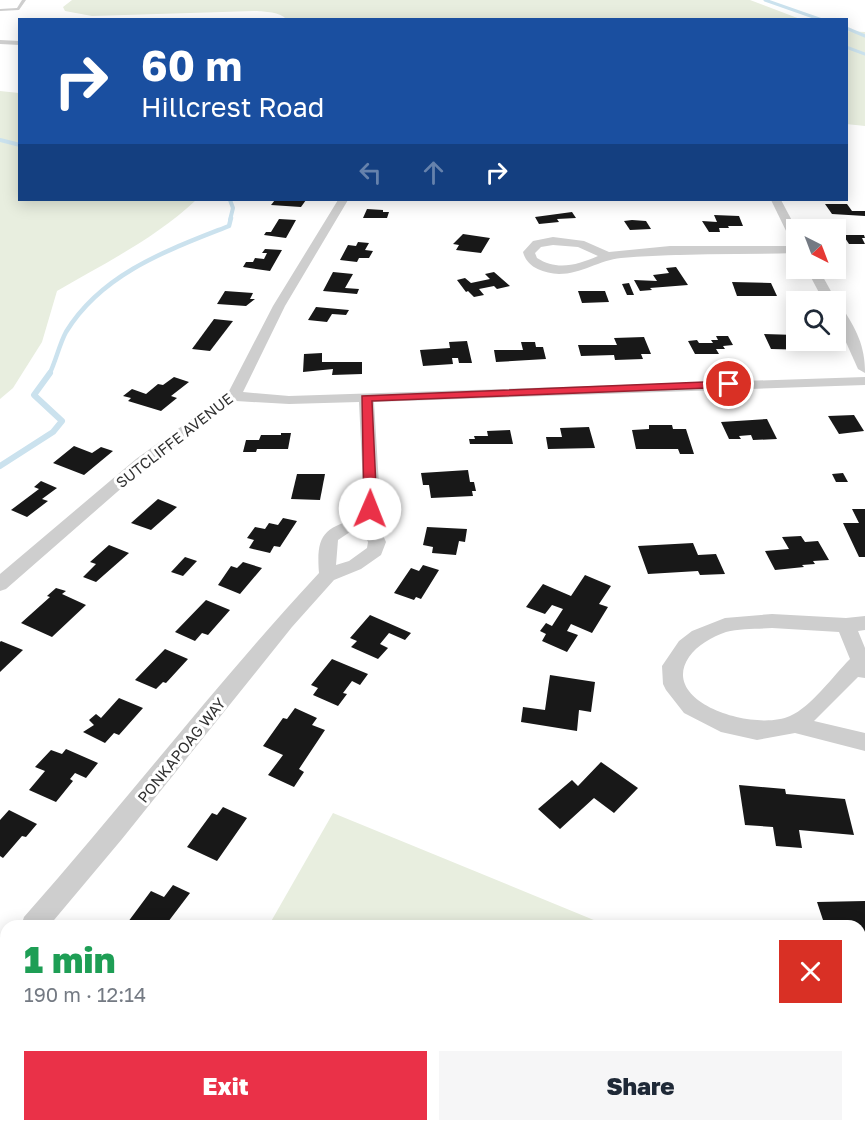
<!DOCTYPE html>
<html lang="en">
<head>
<meta charset="utf-8">
<style>
	:root { --surface:#fff; --page:#f6f6f7; --text:#1f2937; --muted:#747a83; --accent:#ea3148 }
	body { margin:0; font-family:"Golos Text",sans-serif; background:var(--page); color:var(--text); height:100vh; display:flex; flex-direction:column; font-size:22px; white-space:nowrap }
	* { box-sizing:border-box; margin:0 }
	p { font-size:20px; color:var(--muted) }
	.icon { flex:none; width:33px; height:33px; fill:none; stroke:currentColor; stroke-width:2; stroke-linecap:round; stroke-linejoin:round }
	.map { position:relative; flex:1; overflow:hidden }
	.sheet { position:absolute; left:0px; top:920px; width:866px; height:212px; display:flex; flex-direction:column; background:var(--surface); border-radius:18px 18px 0 0; box-shadow:0 3px 15px #0003 }
	.sheet>* { flex:none }
	.hud { position:absolute; left:18px; top:18px; width:830px; height:183px; border-radius:0px; box-shadow:0 3px 15px #0003; background:#1a4fa0; color:#fff; overflow:hidden }
	.needle { width:39px; rotate:138deg }
	.tools { position:absolute; left:786px; top:219px; display:grid; gap:12px }
	.tools a { display:grid; place-items:center; width:60px; height:60px; border-radius:0px; background:var(--surface); box-shadow:0 3px 15px #0003; font-size:30px }
	.pin { position:absolute; display:grid; place-items:center; width:51px; height:51px; color:#fff; margin:-26px; border:3px solid #fff; border-radius:50%; box-shadow:0 2px 6px #0007 }
	.me { position:absolute; width:66px; margin:-33px; rotate:1deg; stroke-linejoin:round; filter:drop-shadow(0 0 4px #0008) }
	.turn { display:flex; align-items:center; gap:21px; height:126px; padding:0 24px; font-size:27px }
	.turn .icon { width:78px; height:78px; stroke-width:2.5 }
	.turn b { display:block; font-size:42px; line-height:51px }
	.lanes { display:flex; align-items:center; height:57px; padding:0 24px; background:#0003; justify-content:center; gap:30px; direction:ltr }
	.lanes .off { opacity:.35 }
	.round { display:grid; place-items:center; flex:none; width:63px; height:63px; border-radius:0px; background:var(--page) }
	.overview { display:flex; align-items:center; justify-content:space-between; height:102px; padding:0 24px }
	h1 { font-size:36px; font-weight:800; line-height:45px; color:#1e9e55 }
	.button { display:flex; gap:12px; margin-top:auto; padding:12px 24px }
	.button a { flex:1; height:69px; border-radius:0px; background:var(--accent); color:#fff; font-size:24px; font-weight:800; line-height:69px; text-align:center }
	.button a+a { background:var(--page); color:var(--text) }
	.map>svg:first-child { display:block }
</style>
</head>
<body>
<div class="map">
<svg width="865" height="1130" viewBox="0 0 865 1130">
	<rect width="100%" height="100%" fill="#fff"/>
	<!-- green -->
	<g fill="#e8eedf">
		<path d="M72,0h678l50,19 -513,1c-7,-9 -22,-8 -32,-9l-163,5 -27,-5 -2,-4z"/>
		<path d="M846,31l19,1v94l-19,-2z"/>
		<path d="M0,91l19,2 1,107h176c-40,38 -91,63 -139,91l-15,51 -29,46 -13,11z"/>
		<path d="M333,813l273,112h-337z"/>
		<path d="M154,1125h581v5h-583z"/>
	</g>
	<g fill="none" stroke-linecap="round" stroke-linejoin="round">
		<!-- stream-far3 -->
		<g stroke="#cbe2ee" stroke-width="3">
			<path d="M765,0l57,20"/>
			<path d="M846,28l19,8"/>
			<path d="M846,47l19,7"/>
		</g>
		<!-- stream-far2 -->
		<g stroke="#cbe2ee" stroke-width="4">
			<path d="M0,140l20,5"/>
			<path d="M230,200l3,8 -3,12"/>
		</g>
		<!-- stream-far1 -->
		<path stroke="#cbe2ee" stroke-width="4.5" d="M49,375c7,-14 10,-30 17,-43 36,-59 102,-82 163,-106l2,-8"/>
		<!-- stream -->
		<path stroke="#cbe2ee" stroke-width="6" d="M0,466l53,-34 9,-11 -28,-26 16,-22"/>
	</g>
	<!-- building -->
	<g fill="#181818">
		<path d="M275,200h31l-5,7 -30,-2z"/>
		<path d="M825,204h22l5,7h13v5l-33,-2z"/>
		<path d="M367,209l16,1v2h6l-2,6h-24z"/>
		<path d="M572,212l4,6 -19,1 2,3 -20,2 -4,-7z"/>
		<path d="M714,215l25,1 4,10h-15l1,2h-10l1,4h-11l-7,-11 15,1z"/>
		<path d="M279,219l17,1 -10,18 -22,-3 2,-3h5z"/>
		<path d="M632,220l14,1 5,8 -21,1 -6,-9z"/>
		<path d="M463,234l27,4 -9,15 -25,-3 3,-5 -6,-1z"/>
		<path d="M843,235h21l1,3h-3l3,6h-16z"/>
		<path d="M358,242l11,1 -4,7 8,1 -4,7h-10l-2,4 -17,-2 8,-15 8,1z"/>
		<path d="M265,249l17,1 -12,21 -27,-4 3,-5h7l2,-4 9,1 3,-6h-5z"/>
		<path d="M676,267l12,18 -38,3 2,2 -12,1 -6,-11 23,1 -4,-6 16,-2 -3,-5z"/>
		<path d="M333,272l20,2 -8,14 14,1 -2,5 -34,-3z"/>
		<path d="M494,272l16,14 -13,3 -3,-3 -15,3 5,6 -10,2 -6,-6 -2,1 -9,-12 8,-2 6,5 19,-4 -5,-5z"/>
		<path d="M732,282l39,1 6,13h-40z"/>
		<path d="M629,283l5,12h-7l-5,-11z"/>
		<path d="M225,291l28,2 -3,6h5l-9,7 -29,-2z"/>
		<path d="M578,291h27l4,11 -27,1z"/>
		<path d="M316,307l33,3 -3,5 -14,-1 -5,8 -19,-2z"/>
		<path d="M214,319l19,2 -23,30 -18,-2z"/>
		<path d="M764,334l32,1v5h12l4,10 -41,-1z"/>
		<path d="M716,336h12l5,9 -10,1 2,3h-9l3,5h-24l-7,-13 9,-1 2,3h14l-2,-3h7z"/>
		<path d="M644,337l7,17h-10l2,5 -28,1 -1,-5 -33,1 -3,-11h39l-3,-7z"/>
		<path d="M467,341l5,22h-13l-1,-5h-6l1,6 -30,2 -3,-16 30,-2 -1,-6z"/>
		<path d="M521,342h14l1,5h7l3,12 -50,3 -2,-12h29z"/>
		<path d="M322,353v9h40v12l-30,1 1,-6 -30,3 1,-18z"/>
		<path d="M174,377l15,5 -18,14 6,2 -16,13 -33,-10 3,-3 -8,-2 9,-7 14,5 12,-10 5,1z"/>
		<path d="M854,415l10,16 -25,3 -11,-18z"/>
		<path d="M767,419l10,20 -24,1 -2,-5 -12,1 2,3h-12l-8,-17z"/>
		<path d="M649,425h23l1,4h13l8,25h-14l-2,-5h-42l-4,-19 17,-1z"/>
		<path d="M589,427l6,21 -47,1 -2,-12h16l-2,-9z"/>
		<path d="M510,430l3,14h-43l-1,-5h6l-1,-3h14l-1,-5z"/>
		<path d="M281,433h10l-3,16h-31l-1,3h-13l3,-12h13l2,-5h20z"/>
		<path d="M74,446l18,7 9,-6 12,4 -29,24 -31,-12z"/>
		<path d="M468,470l2,12h4l2,9h-4l1,5 -42,2 -2,-13h-6l-2,-12z"/>
		<path d="M843,473l5,9h-12l-4,-8z"/>
		<path d="M297,474h28l-5,26 -29,-1z"/>
		<path d="M41,481l16,7 -15,11 6,2 -21,16 -16,-7 28,-21 -5,-2z"/>
		<path d="M158,499l19,8 -26,23 -20,-7z"/>
		<path d="M852,509h13v48h-6l-16,-34h16z"/>
		<path d="M283,518l14,3 -17,26 -6,-1 -4,7 -21,-5 5,-8 -7,-2 8,-11 10,2 4,-6 9,2z"/>
		<path d="M427,527l40,2 -2,13 -6,-1 -3,14 -24,-2 1,-6 -10,-2z"/>
		<path d="M801,536l4,6 13,-1 11,19 -16,1 2,3 -13,1 2,2 -29,3 -10,-19 24,-2 -7,-12z"/>
		<path d="M693,543l5,12 18,-1 9,20 -25,1 -2,-4 -50,3 -10,-28z"/>
		<path d="M109,545l20,8 -33,29 -13,-5 13,-13 -6,-2z"/>
		<path d="M185,557l12,4 -14,15 -12,-4z"/>
		<path d="M243,562l19,6 -22,26 -22,-9 13,-19 6,2z"/>
		<path d="M423,565l16,5 -18,29 -5,-2 -2,3 -20,-7 17,-25 8,3z"/>
		<path d="M585,575l26,11 -12,18 9,3 -16,26 -21,-9 -4,7 11,4 -11,17 -25,-11 4,-7 -6,-3 6,-8 6,3 11,-17 -11,-4 -7,9 -19,-7 17,-23 28,12z"/>
		<path d="M56,588l10,3 -4,3 24,11 -34,32 -31,-14 29,-26 -3,-1z"/>
		<path d="M206,600l24,10 -22,25 -6,-2 -7,8 -20,-9z"/>
		<path d="M370,615l41,18 -6,7 -16,-7 -9,11 8,4 -10,11 -27,-12 6,-6 -7,-3z"/>
		<path d="M1,641l22,9 -23,22v-30z"/>
		<path d="M165,649l23,10 -22,24 -3,-1 -7,7 -21,-9z"/>
		<path d="M332,659l36,15 -8,11 -8,-4 -9,12 4,1 -9,12 -25,-11 5,-7 -7,-3z"/>
		<path d="M550,675l45,7 -4,30 -12,-2 -2,21 -56,-9 2,-15 22,3z"/>
		<path d="M119,698l24,10 -24,27 -5,-2 -9,10 -22,-11 11,-7 -5,-5 7,-6 5,4z"/>
		<path d="M295,708l22,10 -5,7 13,5 -26,39 5,3 -10,15 -26,-12 15,-20 -20,-9 20,-28 4,1z"/>
		<path d="M66,749l32,14 -12,15 -11,-5 -5,6 3,2 -17,21 -27,-12 16,-19 -10,-4 16,-17 11,4z"/>
		<path d="M601,762l37,26 -24,25 -20,-15 -34,31 -22,-20 34,-29 6,6z"/>
		<path d="M739,785l46,4 1,5 59,5 9,36 -55,-5 3,18 -26,-2 -3,-19 -28,-2z"/>
		<path d="M223,807l24,11 -30,43 -30,-14 25,-34 5,2z"/>
		<path d="M9,810l28,14 -11,13 -4,-1 -19,22 -3,-2v-36z"/>
		<path d="M173,885l17,8 -22,29 6,4h-49l26,-35 13,6z"/>
		<path d="M865,901v44l-5,-19h-35l-8,-24z"/>
		<path d="M6,1074v51h8l-3,5h-11v-48z"/>
	</g>
	<g fill="none" stroke-linecap="round" stroke-linejoin="round">
		<!-- lane -->
		<path fill="#cecece" fill-rule="evenodd" d="M22,0h4l-7,10 -19,1v-2l17,-1z"/>
		<!-- street -->
		<g fill="#cecece" fill-rule="evenodd">
			<path d="M0,40l20,1v4l-20,-1z"/>
			<path d="M338,200h10l-63,106 -42,86 46,4 576,-19v8l-491,17 5,83 -2,37 9,20 -5,13 -20,14 -27,11 -42,47 -170,212 -73,87h-28l3,-9c100,-113 192,-233 295,-344 -3,-37 4,-46 41,-55l3,-33 -4,-83 -70,2 -53,-3 -88,64 -142,124 -6,2v-17l136,-115 92,-66 45,-87zM362,529l6,13 -1,6 -18,13 -13,4 2,-25 12,-8z"/>
			<path d="M771,200h10l16,30 -1,12 -6,-3z"/>
			<path d="M553,237l31,4 25,11 61,-6h126v7c-58,2 -116,0 -175,5 -21,2 -40,16 -62,16 -15,-1 -32,-6 -36,-22l10,-11zM553,245l25,2 20,9c-21,9 -41,15 -61,2l-2,-5 6,-6z"/>
			<path d="M806,268h12l19,34 -1,3v-3h-12z"/>
			<path d="M836,305l5,1c15,23 24,39 24,67l-7,-4 -22,-49z"/>
			<path d="M772,614l74,4 19,-2v14l-7,1 7,17v30l-7,-1 -44,44 51,12v18l-70,-18 -38,7 -36,-8 -37,-19 -18,-23 -3,-6 -1,-18 17,-25 13,-10 33,-13zM772,628l67,4 11,27c-17,17 -39,48 -60,57 -35,16 -132,-13 -101,-59 8,-12 23,-20 37,-25 14,-4 32,-3 46,-4z"/>
			<path d="M6,944v30l-6,3v-30z"/>
		</g>
	</g>
	<!-- route -->
	<path fill="#ea3148" stroke="#98202f" stroke-width="1.5" d="M729,381l4,1v5l-361,14 5,108 -7,4 -6,-4 -2,-113z"/>
	<g text-anchor="middle" dominant-baseline="central" stroke-width="6" stroke-linejoin="round" paint-order="stroke">
		<!-- street labels -->
		<g font-size="15" fill="#313131" stroke="#fff">
			<text transform="translate(174 440) rotate(-38)">SUTCLIFFE AVENUE</text>
			<text transform="translate(181 750) rotate(-51)">PONKAPOAG WAY</text>
		</g>
	</g>
</svg>
<div class="tools">
<a><svg class="needle" viewBox="-14 -14 28 28"><path d="M0-13l5 13h-10z" fill="#e53935"/><path d="M0 13l5-13h-10z" fill="#747a83"/></svg></a>
<a><svg class="icon" aria-label="search" viewBox="0 0 24 24"><circle cx="10" cy="10" r="6"/><path d="M15 15l6 6"/></svg></a>
</div>
<div class="pin" style="left:729px;top:384px;background:#d93025"><svg class="icon" aria-label="arrive" viewBox="0 0 24 24"><path d="M6 21V4h12l-3 4 3 4H6"/></svg></div>
<svg class="me" style="left:370px;top:509px" viewBox="-20 -20 40 40"><circle r="19" fill="#fff"/><path d="M0-13L10 11 0 6-10 11z" fill="#ea3148"/></svg>
<div class="hud">
<div class="turn"><svg class="icon" aria-label="right" viewBox="0 0 24 24"><path d="M7 20v-9h11M14 6l5 5-5 5"/></svg><div><b>60 m</b>Hillcrest Road</div></div>
<div class="lanes"><svg class="icon off" aria-label="left" viewBox="0 0 24 24"><path d="M17 20v-9H6M10 6l-5 5 5 5"/></svg><svg class="icon off" aria-label="ahead" viewBox="0 0 24 24"><path d="M12 20V5M6 11l6-6 6 6"/></svg><svg class="icon" aria-label="right" viewBox="0 0 24 24"><path d="M7 20v-9h11M14 6l5 5-5 5"/></svg></div>
</div>
<section class="sheet">
<div class="overview"><div><h1>1 min</h1><p>190 m · 12:14</p></div><a class="round" style="background:#d93025;color:#fff"><svg class="icon" aria-label="close" viewBox="0 0 24 24"><path d="M6 6l12 12M18 6L6 18"/></svg></a></div>
<div class="button"><a>Exit</a><a>Share</a></div>
</section>
</div>
</body>
</html>
